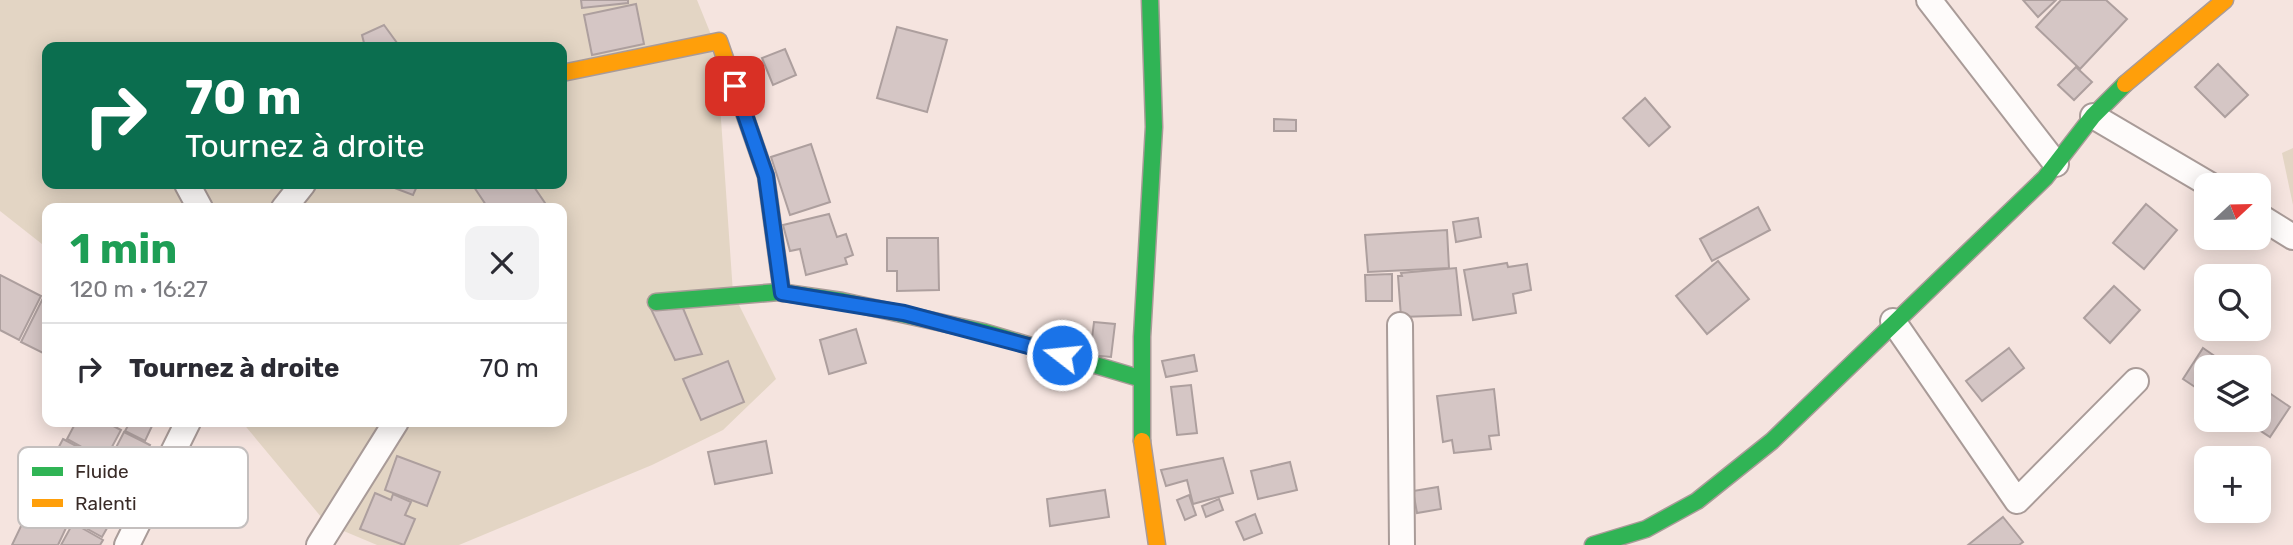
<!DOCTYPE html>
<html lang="fr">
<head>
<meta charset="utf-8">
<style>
	:root { --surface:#fff; --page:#f2f2f3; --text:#2b2b33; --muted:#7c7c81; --line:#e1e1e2 }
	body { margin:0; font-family:Rubik,sans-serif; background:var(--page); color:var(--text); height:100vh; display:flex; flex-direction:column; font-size:26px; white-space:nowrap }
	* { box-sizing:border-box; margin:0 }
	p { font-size:23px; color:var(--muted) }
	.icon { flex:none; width:38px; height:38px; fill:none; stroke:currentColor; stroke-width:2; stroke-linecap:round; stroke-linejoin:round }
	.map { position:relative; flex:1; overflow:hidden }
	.details { position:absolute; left:42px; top:203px; width:525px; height:224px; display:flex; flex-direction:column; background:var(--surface); border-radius:14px; box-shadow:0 4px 18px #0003 }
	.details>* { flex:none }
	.guide { position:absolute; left:42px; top:42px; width:525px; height:147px; border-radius:14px; box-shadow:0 4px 18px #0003; background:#0b6e4f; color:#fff; overflow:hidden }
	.needle { width:46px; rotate:68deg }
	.controls { position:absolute; left:2194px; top:173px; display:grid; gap:14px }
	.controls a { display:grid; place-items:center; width:77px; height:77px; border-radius:14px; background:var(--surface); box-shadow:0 4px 18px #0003; font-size:35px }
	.pin { position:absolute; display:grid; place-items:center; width:60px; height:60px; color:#fff; margin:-30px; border-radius:14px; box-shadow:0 4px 10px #0006 }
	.me { position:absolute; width:77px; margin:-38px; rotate:286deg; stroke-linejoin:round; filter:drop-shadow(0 0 5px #0008) }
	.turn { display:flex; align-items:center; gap:24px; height:147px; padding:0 28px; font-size:32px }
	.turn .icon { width:91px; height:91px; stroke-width:2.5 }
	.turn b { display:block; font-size:49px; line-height:60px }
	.round { display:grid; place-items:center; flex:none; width:74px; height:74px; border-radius:14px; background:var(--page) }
	.summary { display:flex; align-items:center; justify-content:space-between; height:119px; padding:0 28px }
	h1 { font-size:42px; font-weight:700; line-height:52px; color:#1e9e55 }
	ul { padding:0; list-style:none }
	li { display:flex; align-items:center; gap:21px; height:91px; padding:0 28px; border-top:2px solid var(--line) }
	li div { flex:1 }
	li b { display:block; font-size:26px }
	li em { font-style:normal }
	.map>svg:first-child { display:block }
</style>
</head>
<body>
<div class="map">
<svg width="2293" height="545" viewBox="0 0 2293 545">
	<rect width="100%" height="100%" fill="#f5e4df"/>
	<!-- green -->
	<g fill="#e3d5c4" fill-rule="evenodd">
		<path d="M0,0h697l19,47 17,246 43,86 -53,51 -71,35 -193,80h-82l-50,-21 -85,-102h320v-214h-515v40l-47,-37zM47,47h515v137h-515z"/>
		<path d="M2293,148v57l-11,-52z"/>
	</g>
	<!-- building -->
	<g fill="#d5c6c5" stroke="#ad9f9e" stroke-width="2">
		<path d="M581,0h47v3l-46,5z"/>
		<path d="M2023,0h33l-18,17z"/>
		<path d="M2061,0h45l21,19 -47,50 -44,-42z"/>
		<path d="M636,4l8,40 -52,11 -8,-40z"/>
		<path d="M384,25l16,22h-35l-3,-12z"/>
		<path d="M897,27l50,13 -20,72 -50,-14z"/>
		<path d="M785,49l11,26 -23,10 -11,-27z"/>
		<path d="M2218,64l30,31 -23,22 -30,-30z"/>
		<path d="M2076,67l16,15 -18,18 -16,-15z"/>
		<path d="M1645,98l25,29 -21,19 -26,-28z"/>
		<path d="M1274,119l22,1v11h-22z"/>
		<path d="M811,144l19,58 -40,13 -19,-58z"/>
		<path d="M384,184h34l-5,11z"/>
		<path d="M472,184h60l13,19 -8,5h-49z"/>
		<path d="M2146,204l31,26 -33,39 -31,-26z"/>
		<path d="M1758,207l12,23 -58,31 -12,-22z"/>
		<path d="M829,214l8,23 9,-3 7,21 -8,3 2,6 -41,11 -6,-26 -10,2 -7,-26z"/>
		<path d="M1478,218l3,19 -25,5 -3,-20z"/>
		<path d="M1447,230l2,38 -81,4 -3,-37z"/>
		<path d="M887,238h51l1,52 -42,1v-20h-10z"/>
		<path d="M1718,261l31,38 -42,35 -31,-38z"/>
		<path d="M1507,263l1,4 19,-3 4,26 -18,4 3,19 -43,7 -9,-50z"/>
		<path d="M1456,268l5,47 -60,2 -3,-41h4l-1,-3z"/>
		<path d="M1392,274v27h-26l-1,-26z"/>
		<path d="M0,275l41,21 -22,44 -19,-10z"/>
		<path d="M2114,286l26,24 -30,33 -26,-25z"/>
		<path d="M43,298l4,2v55l-26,-13z"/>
		<path d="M680,301l22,53 -27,6 -24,-51z"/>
		<path d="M1094,322l21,2 -4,33 -21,-2z"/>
		<path d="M856,329l10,34 -37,11 -9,-34z"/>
		<path d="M2009,348l15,20 -42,33 -16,-20z"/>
		<path d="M2203,348l29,20h-25v27l-24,-16z"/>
		<path d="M1194,355l3,16 -31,6 -4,-16z"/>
		<path d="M728,361l16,41 -43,18 -18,-41z"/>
		<path d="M1191,385l6,48 -20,2 -6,-48z"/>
		<path d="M2259,386l31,21 -20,30 -26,-17h15z"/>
		<path d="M1494,389l5,46 -10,1 2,13 -37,4 -2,-13 -9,2 -6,-46z"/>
		<path d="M76,422h30l15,8 -16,30 -38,-21z"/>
		<path d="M130,422h13l9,4 -7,15 -20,-10z"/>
		<path d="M124,432l26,13 -15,31 -27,-13z"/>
		<path d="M63,439l42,22 -18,34 -42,-22z"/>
		<path d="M766,441l6,32 -57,11 -7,-32z"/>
		<path d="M397,456l43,16 -13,34 -42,-16z"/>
		<path d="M1223,458l10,35 -40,11 -6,-24 -21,6 -5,-16z"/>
		<path d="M1290,462l7,28 -39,9 -7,-28z"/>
		<path d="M45,476l37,18 -24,51h-46z"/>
		<path d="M1438,487l3,22 -24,4 -4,-22z"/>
		<path d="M1105,490l4,27 -59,9 -3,-27z"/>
		<path d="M91,492l28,15 -17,30 -27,-15z"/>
		<path d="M375,493l16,7 2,-6 18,8 -6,13 10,4 -11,26 -44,-16z"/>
		<path d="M1189,495l7,20 -11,5 -8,-20z"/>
		<path d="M1219,499l4,11 -17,7 -4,-11z"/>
		<path d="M1255,514l7,19 -18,7 -8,-18z"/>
		<path d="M2003,517l20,25 -4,3h-51z"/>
		<path d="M73,523l30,17 -3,5h-39z"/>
	</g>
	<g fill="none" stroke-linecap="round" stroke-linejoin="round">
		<defs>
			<g id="street">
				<path d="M1929,0l127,164"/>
				<path d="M2093,116l119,70"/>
				<path d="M187,184l13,24"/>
				<path d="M284,208l19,-24"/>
				<path d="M2259,216l34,21"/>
				<path d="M1893,321l124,180 119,-120"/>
				<path d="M1400,325l2,220"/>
				<path d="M127,545l61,-123"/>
				<path d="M319,545l77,-123"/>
			</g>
			<g id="fast">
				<path d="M656,302l123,-10 63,9 142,31 155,46"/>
				<path d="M1142,441v-104l12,-210 -4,-127"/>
				<path d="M1593,545l53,-16 51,-28 75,-60 273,-263 48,-62 32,-32"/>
			</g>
			<g id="slow">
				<path d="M562,73l157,-32 47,135 16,117"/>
				<path d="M2125,84l100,-84"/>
				<path d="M1142,441l15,104"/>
			</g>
		</defs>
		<!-- street casing -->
		<use href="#street" stroke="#a99b98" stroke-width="28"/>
		<!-- fast casing -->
		<use href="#fast" stroke="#a99b98" stroke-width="19"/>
		<!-- slow casing -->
		<use href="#slow" stroke="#a99b98" stroke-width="19"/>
		<!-- street -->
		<use href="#street" stroke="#fefbfa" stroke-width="24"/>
		<!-- fast -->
		<use href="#fast" stroke="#30b455" stroke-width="16"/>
		<!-- slow -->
		<use href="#slow" stroke="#ff9f0a" stroke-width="16"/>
	</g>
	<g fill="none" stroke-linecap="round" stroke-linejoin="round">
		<defs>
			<path id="route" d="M735,86l31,90 16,117 122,20 158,42"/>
		</defs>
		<!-- route casing -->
		<use href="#route" stroke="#114b97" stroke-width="18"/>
		<!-- route -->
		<use href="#route" stroke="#1a73e8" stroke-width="12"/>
	</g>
	<!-- legend -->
	<rect x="18" y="447" width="230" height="81" rx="10" fill="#fff" stroke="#c4bfbe" stroke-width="2"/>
	<rect x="32" y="467" width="31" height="9" fill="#30b455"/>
	<rect x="32" y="499" width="31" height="8" fill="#ff9f0a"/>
	<g font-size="19" fill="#392b27">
		<text x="75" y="478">Fluide</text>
		<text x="75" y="510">Ralenti</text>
	</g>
</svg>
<div class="controls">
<a><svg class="needle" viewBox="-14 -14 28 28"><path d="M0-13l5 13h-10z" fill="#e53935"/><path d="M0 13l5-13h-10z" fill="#7c7c81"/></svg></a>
<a><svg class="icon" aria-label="search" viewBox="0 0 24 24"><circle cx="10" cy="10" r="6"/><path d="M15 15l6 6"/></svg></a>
<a><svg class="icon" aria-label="layers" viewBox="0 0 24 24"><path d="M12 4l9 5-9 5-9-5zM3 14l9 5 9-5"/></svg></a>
<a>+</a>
</div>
<div class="pin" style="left:735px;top:86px;background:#d93025"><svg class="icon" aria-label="arrive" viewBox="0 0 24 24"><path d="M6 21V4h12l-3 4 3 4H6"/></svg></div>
<svg class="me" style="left:1062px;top:355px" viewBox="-20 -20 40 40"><circle r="17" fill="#1a73e8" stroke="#fff" stroke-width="3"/><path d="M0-11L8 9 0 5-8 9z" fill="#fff"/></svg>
<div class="guide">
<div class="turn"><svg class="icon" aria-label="right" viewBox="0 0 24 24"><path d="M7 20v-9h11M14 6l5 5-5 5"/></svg><div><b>70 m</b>Tournez à droite</div></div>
</div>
<section class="details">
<div class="summary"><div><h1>1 min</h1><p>120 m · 16:27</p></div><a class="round"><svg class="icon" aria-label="close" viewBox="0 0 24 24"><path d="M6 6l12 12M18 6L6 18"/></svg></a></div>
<ul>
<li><svg class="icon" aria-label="right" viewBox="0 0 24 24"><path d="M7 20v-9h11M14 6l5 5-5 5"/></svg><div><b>Tournez à droite</b></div><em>70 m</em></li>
</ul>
</section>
</div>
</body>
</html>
